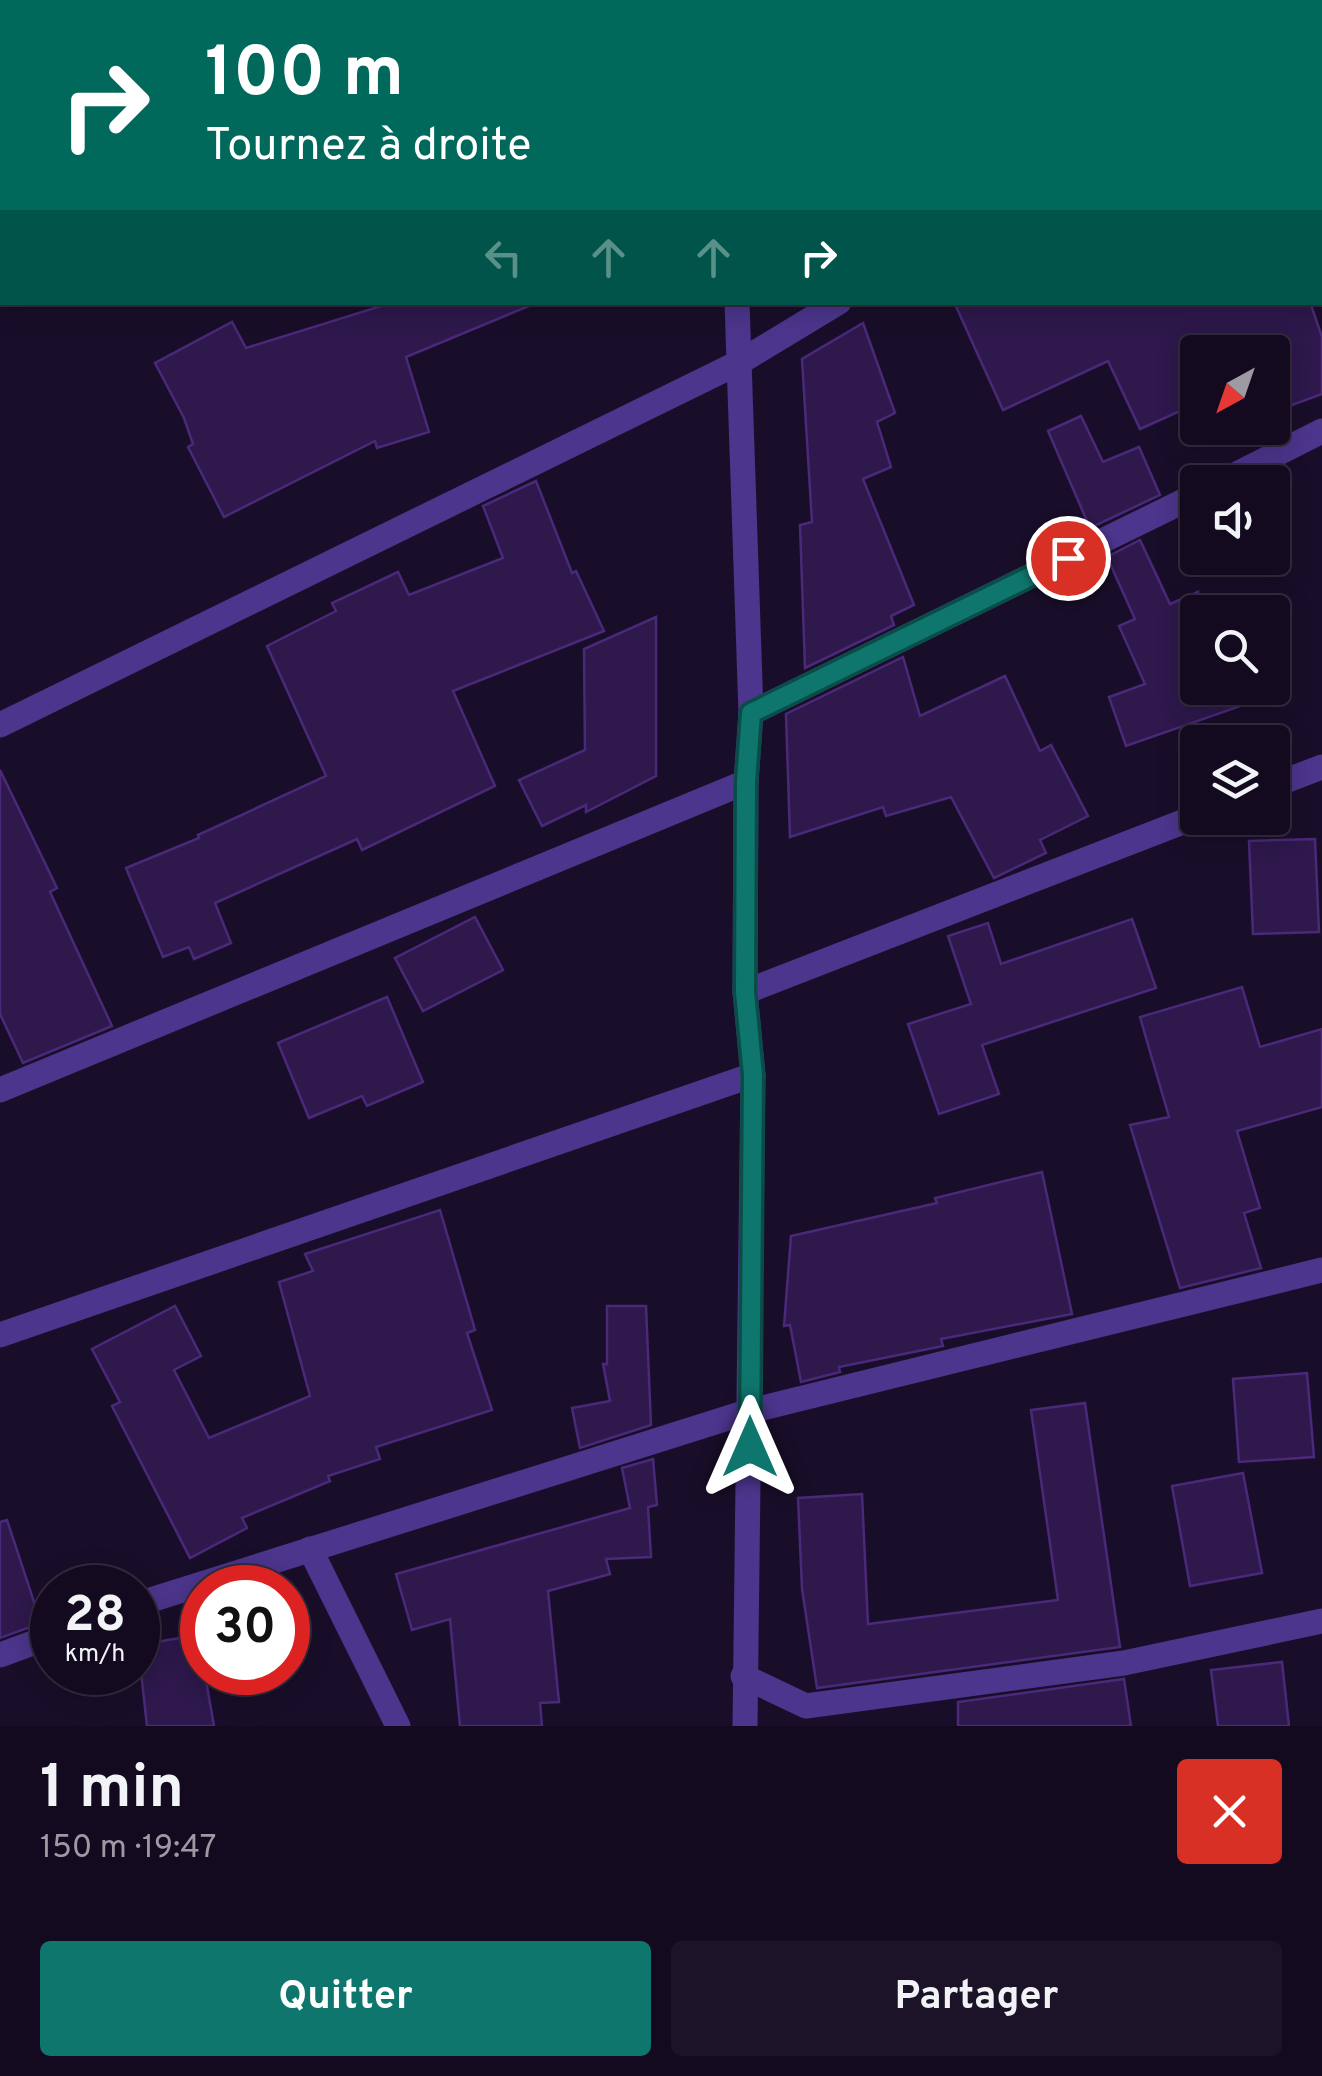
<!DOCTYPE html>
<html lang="fr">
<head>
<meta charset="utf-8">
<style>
	:root { --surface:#130a1f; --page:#1c1328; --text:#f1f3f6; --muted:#9d9aa4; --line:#322b3d; --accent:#0f766e }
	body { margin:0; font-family:Overpass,sans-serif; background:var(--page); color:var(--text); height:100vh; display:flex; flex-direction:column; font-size:38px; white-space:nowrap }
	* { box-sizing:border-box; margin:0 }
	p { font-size:32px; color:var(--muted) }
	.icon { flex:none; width:55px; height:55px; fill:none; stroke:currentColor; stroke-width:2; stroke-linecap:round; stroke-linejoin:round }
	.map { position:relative; height:1726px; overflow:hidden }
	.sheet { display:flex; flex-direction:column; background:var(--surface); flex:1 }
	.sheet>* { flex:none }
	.top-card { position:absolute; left:0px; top:0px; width:1322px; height:305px; box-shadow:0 5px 25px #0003,0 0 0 2px var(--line); background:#00695c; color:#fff; overflow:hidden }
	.needle { width:65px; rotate:220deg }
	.buttons { position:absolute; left:1180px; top:335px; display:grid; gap:20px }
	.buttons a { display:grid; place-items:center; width:110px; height:110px; border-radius:10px; background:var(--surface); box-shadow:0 5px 25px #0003,0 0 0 2px var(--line); font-size:50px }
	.speed { position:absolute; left:30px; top:1565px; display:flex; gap:20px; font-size:50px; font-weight:700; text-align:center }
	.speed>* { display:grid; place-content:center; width:130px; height:130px; border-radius:50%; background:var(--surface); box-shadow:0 5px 25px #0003,0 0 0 2px var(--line); line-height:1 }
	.speed small { font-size:25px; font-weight:400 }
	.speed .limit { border:15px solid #d22; background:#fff; color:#111 }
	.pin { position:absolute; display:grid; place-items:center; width:85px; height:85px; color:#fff; margin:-42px; border:5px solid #fff; border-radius:50%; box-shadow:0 2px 10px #0007 }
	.me { position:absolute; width:110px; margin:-55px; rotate:0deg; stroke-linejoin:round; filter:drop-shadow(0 0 8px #0008) }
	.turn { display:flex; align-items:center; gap:35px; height:210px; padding:0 40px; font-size:45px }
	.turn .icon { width:130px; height:130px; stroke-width:2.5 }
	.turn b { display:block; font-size:70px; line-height:85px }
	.lanes { display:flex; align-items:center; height:95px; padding:0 40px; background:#0003; justify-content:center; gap:50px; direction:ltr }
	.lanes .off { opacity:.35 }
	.round { display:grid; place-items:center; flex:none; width:105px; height:105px; border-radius:10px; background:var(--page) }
	.summary { display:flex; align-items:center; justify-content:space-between; height:170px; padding:0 40px }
	h1 { font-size:60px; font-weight:700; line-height:75px }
	.cta { display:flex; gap:20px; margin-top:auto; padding:20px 40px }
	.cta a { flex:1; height:115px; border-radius:10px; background:var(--accent); color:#fff; font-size:40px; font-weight:700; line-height:115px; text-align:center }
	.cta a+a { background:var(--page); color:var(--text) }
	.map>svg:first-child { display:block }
</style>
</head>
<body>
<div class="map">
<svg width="1322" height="1726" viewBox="0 0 1322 1726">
	<rect width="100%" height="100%" fill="#190e29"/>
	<!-- building -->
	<g fill="#2e184c" stroke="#4a297a" stroke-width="2.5">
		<path d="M394,302l142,1 -130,54 23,75 -52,16 -2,-7 -151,76 -36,-70 5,-3 -9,-26 -29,-55 77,-41 14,26z"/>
		<path d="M954,302h356l12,35v57l-35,13 -15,-39v-16h-74v51l-58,26 -32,-68 -105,49z"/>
		<path d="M863,323l32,90 -18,9 14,45 -28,12 51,126 -23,11 3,9 -89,43 -5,-143 12,-3 -10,-163z"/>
		<path d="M1081,416l22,46 36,-15 21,48 -70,33 -42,-97z"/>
		<path d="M536,481l36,92 4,-2 28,60 -151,60 42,95 -133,64 -5,-11 -142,64 16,40 -37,16 -5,-12 -26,10 -37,-89 73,-30 -1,-3 128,-59 -59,-130 69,-35 -4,-8 66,-31 11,23 94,-37 -20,-52z"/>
		<path d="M1140,540l30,64 28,-12v96h76l1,6 -149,52 -17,-49 36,-13 -26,-58 16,-7 -28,-62z"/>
		<path d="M656,617v159l-70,36v-7l-44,21 -23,-46 66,-30 -1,-101z"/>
		<path d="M903,657l17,59 85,-40 35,75 11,-6 37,71 -48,24 6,13 -52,25 -43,-81 -65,19 -3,-9 -93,30 -4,-123z"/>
		<path d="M0,770l57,118 -7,4 62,134 -89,37 -23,-49z"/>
		<path d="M1315,839l4,93 -66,2 -4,-93z"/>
		<path d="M475,917l28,53 -80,41 -28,-53z"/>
		<path d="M1132,919l24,69 -174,57 17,49 -60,20 -31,-90 63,-20 -23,-68 40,-13 13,41z"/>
		<path d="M1242,987l18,60 62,-18v78l-85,24 23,77 -16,5 17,55 -81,20 -50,-163 39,-8 -29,-100z"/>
		<path d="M387,997l36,85 -56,24 -5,-10 -53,22 -31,-75z"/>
		<path d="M1042,1172l30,142 -131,25 2,7 -104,21 1,5 -39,10 -11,-57 -6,1 7,-90 146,-33 -2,-5z"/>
		<path d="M440,1210l35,120 -8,3 25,77 -116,37 4,12 -52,17 2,5 -88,37 5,10 -57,30 -78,-152 8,-4 -28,-53 83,-43 26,50 -27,14 35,68 101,-42 -31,-114 34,-11 -8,-17z"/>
		<path d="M607,1306h39l5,119 -71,23 -8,-40 38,-7 -7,-37h4z"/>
		<path d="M1307,1373l7,84 -75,5 -6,-83z"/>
		<path d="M1085,1403l35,244 -303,41 -15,-99 -4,-91 64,-4 6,130 190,-24 -27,-190z"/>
		<path d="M653,1459l4,46 -9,2 3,50 -45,2 4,15 -62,17 11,111 -19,1 2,23h-82l-10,-107 -38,11 -16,-56 234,-66 -8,-40z"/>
		<path d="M1243,1473l19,100 -72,13 -18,-100z"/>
		<path d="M7,1520l34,103 -41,15v-116z"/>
		<path d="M198,1635l16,91h-67l-9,-81z"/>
		<path d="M1282,1662l7,64h-71l-7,-56z"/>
		<path d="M1124,1679l7,47h-173v-24z"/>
	</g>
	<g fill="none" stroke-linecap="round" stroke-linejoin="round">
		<!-- minor -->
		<g stroke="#4c358c" stroke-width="25">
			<path d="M720,0v2"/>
			<path d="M332,2l6,-2"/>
			<path d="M1320,53l2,-1"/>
			<path d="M0,157l2,-2"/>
			<path d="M737,302l14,411 -5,69 -1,210 8,83 -8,651"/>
			<path d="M1221,482l101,-51"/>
			<path d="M751,713l447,-219"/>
			<path d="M0,725l740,-363 99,-60"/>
			<path d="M1272,786l50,-19"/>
			<path d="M745,992l453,-176"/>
			<path d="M0,1090l746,-308"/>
			<path d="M0,1335l753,-260"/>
			<path d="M310,1549l88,177"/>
			<path d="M138,1604l612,-193 572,-141"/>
			<path d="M0,1655l52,-19"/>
			<path d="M743,1676l63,30 318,-43 198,-42"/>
		</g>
	</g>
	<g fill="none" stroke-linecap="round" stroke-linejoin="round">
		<defs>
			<path id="route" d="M750,1447l3,-372 -8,-83 1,-210 5,-69 317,-155"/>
		</defs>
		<!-- route casing -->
		<use href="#route" stroke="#0a4d48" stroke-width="25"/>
		<!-- route -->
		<use href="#route" stroke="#0f766e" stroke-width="18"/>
	</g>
</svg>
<div class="buttons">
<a><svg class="needle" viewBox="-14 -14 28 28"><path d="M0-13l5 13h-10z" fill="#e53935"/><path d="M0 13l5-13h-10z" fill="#9d9aa4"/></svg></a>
<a><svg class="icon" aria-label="sound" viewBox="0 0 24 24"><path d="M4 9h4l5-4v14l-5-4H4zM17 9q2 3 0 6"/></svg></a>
<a><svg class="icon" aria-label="search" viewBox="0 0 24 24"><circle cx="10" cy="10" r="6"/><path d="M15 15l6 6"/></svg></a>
<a><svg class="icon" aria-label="layers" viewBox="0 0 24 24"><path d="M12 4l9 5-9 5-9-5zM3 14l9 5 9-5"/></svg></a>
</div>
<div class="speed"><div>28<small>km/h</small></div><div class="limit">30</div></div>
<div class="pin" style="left:1068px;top:558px;background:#d93025"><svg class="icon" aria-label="arrive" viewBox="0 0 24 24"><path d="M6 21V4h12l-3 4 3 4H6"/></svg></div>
<svg class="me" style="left:750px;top:1447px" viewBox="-20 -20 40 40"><path d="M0-17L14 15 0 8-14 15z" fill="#0f766e" stroke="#fff" stroke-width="4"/></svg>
<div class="top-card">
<div class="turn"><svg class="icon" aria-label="right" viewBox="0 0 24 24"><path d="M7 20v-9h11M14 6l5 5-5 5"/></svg><div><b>100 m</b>Tournez à droite</div></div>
<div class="lanes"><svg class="icon off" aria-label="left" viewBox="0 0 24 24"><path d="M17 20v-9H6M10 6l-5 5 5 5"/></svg><svg class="icon off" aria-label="ahead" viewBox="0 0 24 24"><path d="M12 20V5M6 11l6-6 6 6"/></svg><svg class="icon off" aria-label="ahead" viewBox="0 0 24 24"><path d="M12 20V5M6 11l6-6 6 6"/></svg><svg class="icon" aria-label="right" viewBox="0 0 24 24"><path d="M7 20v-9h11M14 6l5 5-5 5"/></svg></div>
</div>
</div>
<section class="sheet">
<div class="summary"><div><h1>1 min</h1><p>150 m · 19:47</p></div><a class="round" style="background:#d93025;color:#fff"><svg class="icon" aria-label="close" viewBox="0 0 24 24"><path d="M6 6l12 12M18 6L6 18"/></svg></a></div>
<div class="cta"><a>Quitter</a><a>Partager</a></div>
</section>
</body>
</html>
